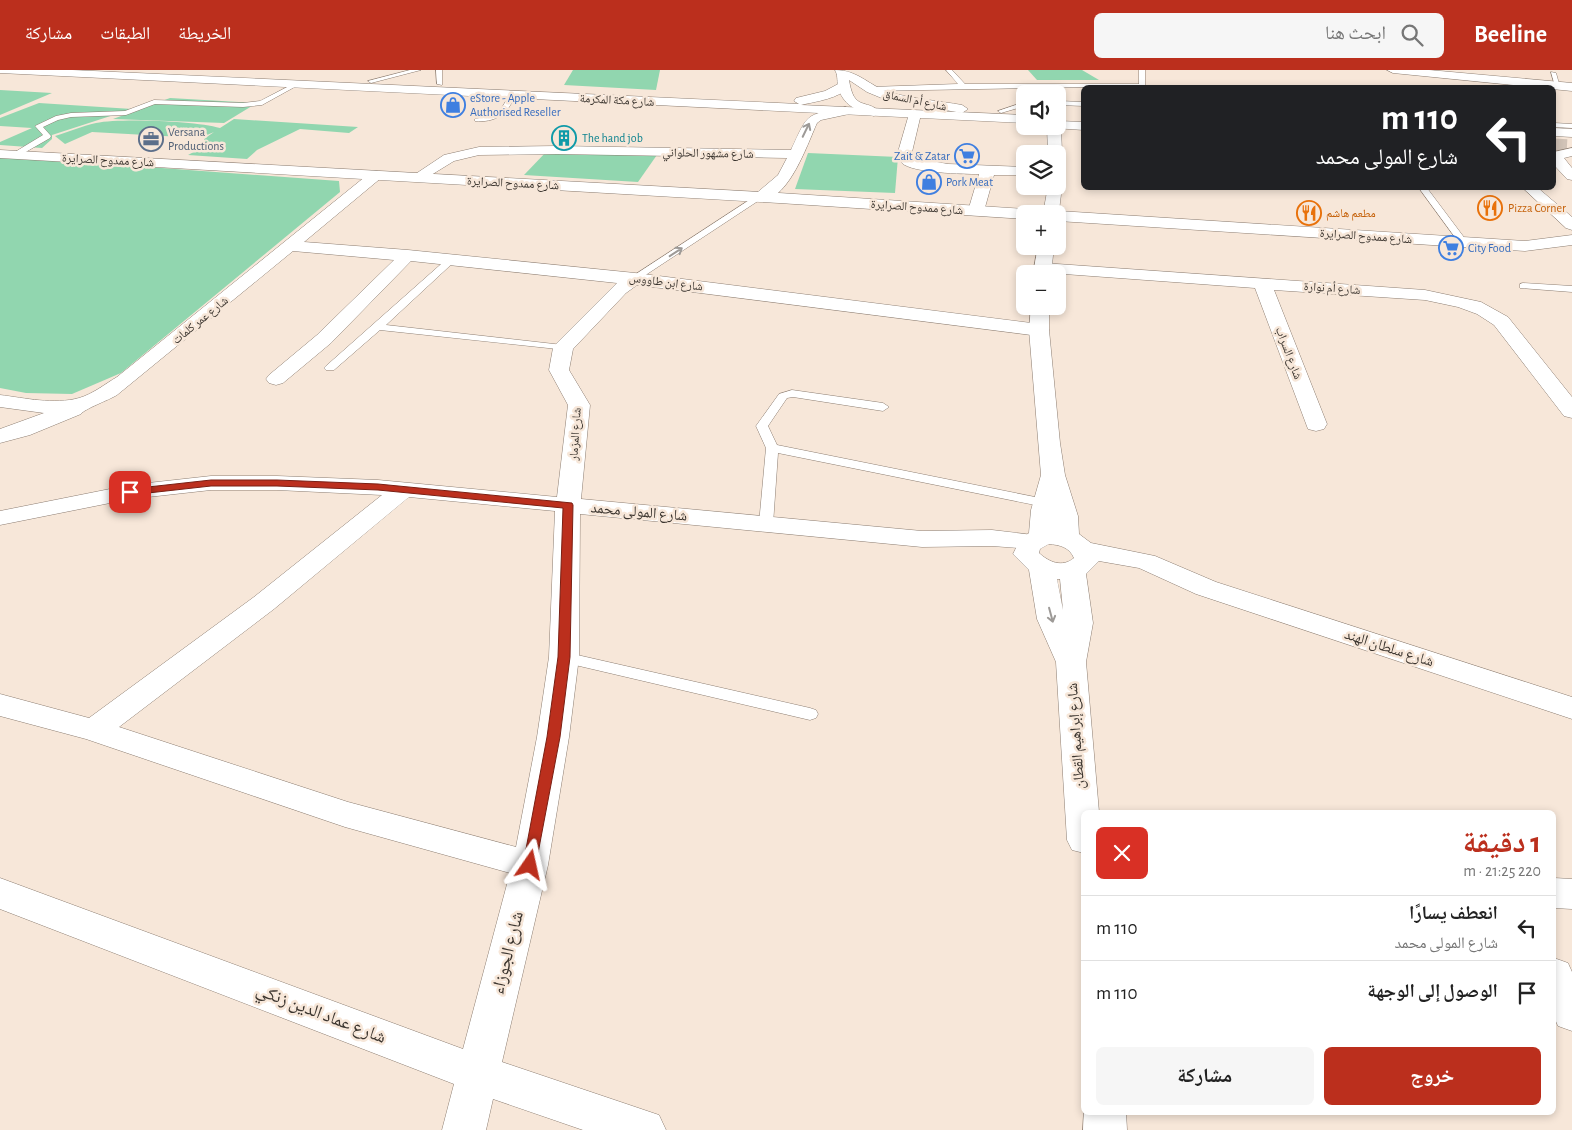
<!DOCTYPE html>
<html lang="ar">
<head>
<meta charset="utf-8">
<style>
	:root { --surface:#fff; --page:#f6f6f6; --text:#222; --muted:#767676; --line:#e0e0e0; --accent:#bb2f1d }
	body { margin:0; font-family:"Alegreya Sans","Noto Naskh Arabic",sans-serif; background:var(--page); color:var(--text); direction:rtl; height:100vh; display:flex; flex-direction:column; font-size:19px; white-space:nowrap }
	* { box-sizing:border-box; margin:0 }
	p { font-size:16px; color:var(--muted) }
	.icon { flex:none; width:28px; height:28px; fill:none; stroke:currentColor; stroke-width:2; stroke-linecap:round; stroke-linejoin:round }
	.map { position:relative; flex:1; overflow:hidden; direction:ltr }
	.side { position:absolute; left:1081px; top:740px; width:475px; height:305px; display:flex; flex-direction:column; background:var(--surface); border-radius:8px; box-shadow:0 2px 8px #0003; direction:rtl }
	.side>* { flex:none }
	.hud { position:absolute; left:1081px; top:15px; width:475px; height:105px; border-radius:8px; box-shadow:0 2px 8px #0003; direction:rtl; background:#202124; color:#fff; overflow:hidden }
	.fabs { position:absolute; left:1016px; top:15px; display:grid; gap:10px }
	.fabs a { display:grid; place-items:center; width:50px; height:50px; border-radius:8px; background:var(--surface); box-shadow:0 2px 8px #0003; font-size:25px }
	.pin { position:absolute; display:grid; place-items:center; width:42px; height:42px; color:#fff; margin:-21px; border-radius:10px; box-shadow:0 2px 8px #0006 }
	.me { position:absolute; width:55px; margin:-28px; rotate:11deg; stroke-linejoin:round; filter:drop-shadow(0 0 4px #0008) }
	.turn { display:flex; align-items:center; gap:18px; height:105px; padding:0 15px; font-size:22px }
	.turn .icon { width:65px; height:65px; stroke-width:2.5 }
	.turn b { display:block; font-size:35px; line-height:42px }
	.round { display:grid; place-items:center; flex:none; width:52px; height:52px; border-radius:8px; background:var(--page) }
	.overview { display:flex; align-items:center; justify-content:space-between; height:85px; padding:0 15px }
	h1 { font-size:30px; font-weight:700; line-height:38px; color:var(--accent) }
	.primary-button { display:flex; gap:10px; margin-top:auto; padding:10px 15px }
	.primary-button a { flex:1; height:58px; border-radius:8px; background:var(--accent); color:#fff; font-size:20px; font-weight:700; line-height:58px; text-align:center }
	.primary-button a+a { background:var(--page); color:var(--text) }
	ul { padding:0; list-style:none }
	li { display:flex; align-items:center; gap:15px; height:65px; padding:0 15px; border-top:1px solid var(--line) }
	li div { flex:1 }
	li b { display:block; font-size:19px }
	li em { font-style:normal }
	header { display:flex; align-items:center; gap:30px; box-sizing:border-box; height:70px; padding:0 25px; background:var(--accent); color:#fff }
	header strong { font-size:24px }
	nav { display:flex; gap:28px; margin-inline-start:auto; font-size:18px }
	.search { width:350px; height:45px; background:var(--page); display:flex; align-items:center; gap:12px; box-sizing:border-box; padding:0 18px; border-radius:8px; color:var(--muted); font-size:19px }
	.map>svg:first-child { display:block }
</style>
</head>
<body>
<header>
<strong>Beeline</strong>
<div class="search"><svg class="icon" aria-label="search" viewBox="0 0 24 24"><circle cx="10" cy="10" r="6"/><path d="M15 15l6 6"/></svg>ابحث هنا</div>
<nav><a>الخريطة</a><a>الطبقات</a><a>مشاركة</a></nav>
</header>
<div class="map">
<svg width="1572" height="1060" viewBox="0 0 1572 1060">
	<rect width="100%" height="100%" fill="#f7e7d9"/>
	<!-- green -->
	<g fill="#91d6af">
		<path d="M573,0h87l-4,20 -92,-5z"/>
		<path d="M1028,0h54l17,10h-62z"/>
		<path d="M0,20l52,3 -52,22z"/>
		<path d="M170,28l87,5 -33,20 -111,-4z"/>
		<path d="M39,33l93,6 -80,26v4l-10,9 -42,-3v-3l32,-14 -32,-2v-8z"/>
		<path d="M234,49l124,8 -9,6 -49,-4 -43,21 -10,9 -59,-4 19,-10 -3,-6 10,-7 -14,6 -108,-6 -27,12 -10,-8c13,-4 27,-10 41,-13 25,-5 99,-2 124,5z"/>
		<path d="M548,80l111,2 -21,30 -114,-7z"/>
		<path d="M808,83l90,4 -3,36 -100,-4z"/>
		<path d="M0,86l339,25 1,11 -219,181 -49,21 -46,-1 -26,-5z"/>
	</g>
	<g fill="none" stroke-linecap="round" stroke-linejoin="round">
		<!-- primary-tunnel -->
		<path stroke="#d1c3b7" stroke-width="13" stroke-dasharray="13 6" stroke-linecap="butt" d="M1554,75l18,1"/>
		<defs>
			<g id="lane">
				<path d="M410,0h11l-50,13 -3,-2z"/>
				<path d="M436,0h6v15l-5,-1z"/>
				<path d="M946,0h6l13,14h174v-14h6v16l-274,5 -3,-2 3,-2 87,-3z"/>
				<path d="M1551,2l5,1 4,14 -5,-1z"/>
				<path d="M295,13l5,1 -38,21 -19,2 -88,-3 -29,11 -55,2 -13,3 -15,7 8,9 -1,2 -33,19 -7,-2 33,-20 -8,-9 21,-10 15,-3 54,-2 29,-11 89,3 17,-2z"/>
				<path d="M509,24l5,1c-4,19 -20,28 -39,26v-2c21,-5 25,-4 34,-25z"/>
				<path d="M1058,31l26,1v4l-26,-1z"/>
				<path d="M1025,32v4l-24,7 -3,-2z"/>
				<path d="M1554,53l18,1v4l-18,-1z"/>
				<path d="M1419,118h8l39,52v4h-6z"/>
				<path d="M757,125l7,2 -126,83 -3,1 -5,-3z"/>
				<path d="M452,186l5,3 -2,2 -69,64 177,20 4,1 1,2 -1,2 -187,-20 -46,40h-8l-2,-2 2,-2 123,-109z"/>
				<path d="M1523,213l49,3v6l-52,-4v-4z"/>
				<path d="M792,320l91,13 6,4 -6,4 -90,-14 -6,1 -19,28 9,19 268,54 7,4 -7,4 -267,-54 -5,71 -7,4 -5,-1 -2,-3 7,-76 -10,-22 23,-32z"/>
				<path d="M564,582l246,56 6,2 2,4 -2,4 -6,2 -252,-59 -2,-4 2,-4z"/>
			</g>
			<g id="street">
				<path d="M1387,0h42l143,13v8l-179,-18z"/>
				<path d="M845,37l4,1 2,3 -2,3 -28,6 -4,3c-10,22 -31,85 -62,77l-3,-3 26,-22 9,-17 -230,-4 -78,1 -25,6 -31,19h-10l-2,-3 33,-22 35,-8 78,-1 234,4c18,-38 13,-34 54,-43z"/>
				<path d="M915,40l6,4 -9,38 2,6 34,6 77,3v8h-31l-10,36 -2,3h-12l-2,-3 11,-37c-15,0 -67,-1 -77,-11 -3,-3 -4,-7 -4,-11l11,-38z"/>
				<path d="M376,101l5,1 2,3 -2,3 -77,64 104,8 227,23 404,51 7,2 3,4 -3,4 -7,2 -402,-51 -11,8 -53,56 -4,21 21,35 -9,94 341,32 70,-1 50,6 4,5 -4,5 -9,3 -41,-3 -70,1 -342,-33 -1,143 -10,80 -21,128 -46,197 157,53 7,15h-83l-90,-31 -7,31h-44l12,-46 -454,-175v-31l463,171 47,-176 -165,-46 -259,-88 -86,-23v-22l89,24 165,-121 128,-102 -105,-5h-66l-81,9 -130,26v-14l130,-26 81,-9h66l101,4 179,17 11,-92 -19,-35 4,-22 3,-4 61,-61 -206,-22 -80,82 -48,40 -7,2 -7,-2 -3,-4 3,-4 48,-40 77,-75 -101,-9 -176,144c-8,5 -33,14 -36,19l-51,21 -30,8v-14l44,-16 -44,-6v-12c25,3 54,10 79,3 14,-4 26,-14 38,-21l254,-205zM409,427l146,14 -6,146 -12,80 -21,110 -168,-45 -229,-75 155,-118z"/>
				<path d="M1043,193l382,27 56,12 27,15 64,80v21l-8,-2 -70,-91 -17,-11 -19,-7 -33,-7 -151,-10 53,134 -3,5 -8,2 -8,-2 -53,-141 -218,-16 -3,-4 3,-4z"/>
				<path d="M1554,808l18,1v30l-18,-1z"/>
				<path d="M1554,888l14,5 4,9v59l-14,-5 -4,-9z"/>
			</g>
			<g id="secondary">
				<path d="M835,0c25,0 34,17 57,23 23,6 47,8 70,12l6,4 -6,4 -78,-14 -17,-7 -18,-12c5,32 17,18 31,32l-6,4c-17,-5 -32,-11 -36,-30 -1,-6 0,-11 -3,-16z"/>
				<path d="M1058,53l3,3 1,28 -4,4v-4h-10l-1,-28h11z"/>
				<path d="M0,80l779,43 246,16 6,2 2,3h-8v5l-246,-16 -779,-45z"/>
				<path d="M1058,112l4,4 -3,25 466,30 47,-6v10l-47,6 -467,-30v-7h-15l5,-28h10z"/>
				<path d="M1038,176h16l-3,28h-18z"/>
				<path d="M1031,236h18v24l11,113 5,32 13,41 1,18 12,9 64,13 61,26 356,115v22l-376,-125 -57,-26 -40,-7 -13,13 7,49 -7,39 13,150h-15v41l-12,-3 -5,-10 -11,-178 -19,-43 -8,-49 -16,-16 7,-14 9,-7 2,-23 10,-35 -12,-145zM1049,474c11,1 20,3 25,14 -12,10 -25,4 -35,-5l1,-4zM1057,509h3l3,31z"/>
				<path d="M1084,1039v3h42l1,18h-44z"/>
			</g>
			<g id="primary">
				<path d="M0,0h72l727,34 -5,-3 2,-3 29,-7 15,-8h8l2,3c-11,13 -33,15 -49,19l224,10v8l-1025,-50z"/>
				<path d="M1058,51l26,1v8l-31,-2 -1,-2h6z"/>
				<path d="M1554,58l18,1v8l-18,-1z"/>
				<path d="M1572,78v8l-8,2 8,10v12l-5,-1 -13,-14v-13z"/>
				<path d="M1523,118h15l34,29v13l-6,-2z"/>
			</g>
		</defs>
		<!-- lane casing -->
		<use href="#lane" stroke="#8d7e72" stroke-width="1"/>
		<!-- street casing -->
		<use href="#street" stroke="#8d7e72" stroke-width="1"/>
		<!-- secondary casing -->
		<use href="#secondary" stroke="#8d7e72" stroke-width="1"/>
		<!-- primary casing -->
		<use href="#primary" stroke="#8d7e72" stroke-width="1"/>
		<!-- lane -->
		<use href="#lane" fill="#fff" fill-rule="evenodd"/>
		<!-- street -->
		<use href="#street" fill="#fff" fill-rule="evenodd"/>
		<!-- secondary -->
		<use href="#secondary" fill="#fff" fill-rule="evenodd"/>
		<!-- primary -->
		<use href="#primary" fill="#fff" fill-rule="evenodd"/>
	</g>
	<!-- one-way arrows -->
	<defs><path id="oneway-shaft" d="M-6 0H5M1.5-3L5.5 0L1.5 3" fill="none" stroke-width="1.6" stroke-linecap="round" stroke-linejoin="round" transform="scale(1.25)"/></defs>
	<g stroke="#9d9a97">
		<use href="#oneway-shaft" transform="translate(806 60) rotate(-64)"/>
		<use href="#oneway-shaft" transform="translate(676 182) rotate(-33)"/>
		<use href="#oneway-shaft" transform="translate(1051 545) rotate(75)"/>
	</g>
	<!-- route -->
	<path fill="#bb2f1d" stroke="#7a1f13" d="M211,410h66l101,4 194,19 1,2 -3,152 -10,80 -25,132 -5,2 -5,-2 -2,-4 24,-128 11,-80 5,-149 -185,-18 -101,-4h-66l-81,9 -5,-3 5,-3z"/>
	<!-- icons -->
	<defs>
		<symbol id="shop-ring" viewBox="-11 -11 22 22"><circle r="9.5" fill="#f7e7d9" stroke="#3f7fe0" stroke-width="1.5"/><path d="M-5-2.5h2.3a2.7 3.5 0 0 1 5.4 0H5L5.5 6h-11ZM-1.5-2.5h3a1.5 2.3 0 0 0-3 0Z" fill="#3f7fe0"/></symbol>
		<symbol id="building-ring" viewBox="-11 -11 22 22"><circle r="9.5" fill="#f7e7d9" stroke="#0f9aa8" stroke-width="1.5"/><path d="M-4-6H4V6H1V3H-1V6H-4ZM-2.5-4.3h1.7v1.8h-1.7ZM.8-4.3h1.7v1.8H.8ZM-2.5-1h1.7V.8h-1.7ZM.8-1h1.7V.8H.8Z" fill="#0f9aa8"/></symbol>
		<symbol id="office-ring" viewBox="-11 -11 22 22"><circle r="9.5" fill="#f7e7d9" stroke="#5c6f8a" stroke-width="1.5"/><path d="M-6-3h4V-5.5h4V-3h4V5H-6ZM-1-4.5V-3h2v-1.5ZM-6 0V1H6V0Z" fill="#5c6f8a"/></symbol>
		<symbol id="supermarket-ring" viewBox="-11 -11 22 22"><circle r="9.5" fill="#f7e7d9" stroke="#3f7fe0" stroke-width="1.5"/><path d="M-6-5.5h2.5l.6 2H6L4.5 2H-2.5L-4.4-4H-6ZM-1.5 3.2a1.3 1.3 0 1 0 .1 0ZM3 3.2a1.3 1.3 0 1 0 .1 0Z" fill="#3f7fe0"/></symbol>
		<symbol id="restaurant-ring" viewBox="-11 -11 22 22"><circle r="9.5" fill="#f7e7d9" stroke="#e8710a" stroke-width="1.5"/><path d="M-5-6h1v4h1v-4h1v4h1v-4h1v5L-1.5 .5V6h-2V.5L-5-1ZM5-6V6H3V1.5H1.5Q1.5-4 5-6Z" fill="#e8710a"/></symbol>
	</defs>
	<g fill-rule="evenodd">
		<use href="#shop-ring" x="439" y="21" width="28" height="28"/>
		<use href="#building-ring" x="550" y="54" width="28" height="28"/>
		<use href="#office-ring" x="137" y="55" width="28" height="28"/>
		<use href="#supermarket-ring" x="953" y="72" width="28" height="28"/>
		<use href="#shop-ring" x="915" y="98" width="28" height="28"/>
		<use href="#restaurant-ring" x="1476" y="124" width="28" height="28"/>
		<use href="#restaurant-ring" x="1295" y="129" width="28" height="28"/>
		<use href="#supermarket-ring" x="1437" y="164" width="28" height="28"/>
	</g>
	<g text-anchor="middle" dominant-baseline="central" stroke-width="5" stroke-linejoin="round" paint-order="stroke">
		<!-- far-shop labels -->
		<g font-size="12" fill="#366cbe" stroke="#f7e7d9" text-anchor="start">
			<text x="470" y="28">eStore - Apple<tspan x="470" dy="14">Authorised Reseller</tspan></text>
			<text x="950" y="86" text-anchor="end">Zait &amp; Zatar</text>
			<text x="946" y="112">Pork Meat</text>
			<text x="1468" y="178">City Food</text>
		</g>
		<!-- far-street labels -->
		<g font-size="12" fill="#3b352f" stroke="#f7e7d9">
			<text transform="translate(617 30) rotate(3)">شارع مكة المكرمة</text>
			<text transform="translate(915 30) rotate(12)">شارع أم السماق</text>
			<text transform="translate(708 83) rotate(1)">شارع مشهور الحلواني</text>
			<text transform="translate(108 90) rotate(3)">شارع ممدوح الصرايرة</text>
			<text transform="translate(513 113) rotate(3)">شارع ممدوح الصرايرة</text>
			<text transform="translate(917 137) rotate(4)">شارع ممدوح الصرايرة</text>
			<text transform="translate(1366 166) rotate(4)">شارع ممدوح الصرايرة</text>
			<text transform="translate(666 212) rotate(7)">شارع ابن طاووس</text>
			<text transform="translate(1332 218) rotate(4)">شارع أم نوارة</text>
			<text transform="translate(200 250) rotate(-39)">شارع عمر كلمات</text>
			<text transform="translate(1289 283) rotate(69)">شارع السراب</text>
			<text transform="translate(575 364) rotate(-86)">شارع المزمار</text>
		</g>
		<!-- far-service labels -->
		<g font-size="12" fill="#4e5e75" stroke="#f7e7d9" text-anchor="start">
			<text x="168" y="62">Versana<tspan x="168" dy="14">Productions</tspan></text>
		</g>
		<!-- far-culture labels -->
		<g font-size="12" fill="#0d838f" stroke="#f7e7d9" text-anchor="start">
			<text x="582" y="68">The hand job</text>
		</g>
		<!-- far-food labels -->
		<g font-size="12" fill="#c56008" stroke="#f7e7d9" text-anchor="start">
			<text x="1508" y="138">Pizza Corner</text>
			<text x="1326" y="143">مطعم هاشم</text>
		</g>
		<!-- street labels -->
		<g font-size="15" fill="#3b352f" stroke="#f7e7d9">
			<text transform="translate(639 442) rotate(5)">شارع المولى محمد</text>
			<text transform="translate(1389 578) rotate(18)">شارع سلطان الهند</text>
			<text transform="translate(1076 666) rotate(-94)">شارع إبراهيم القطان</text>
		</g>
		<!-- near-street labels -->
		<g font-size="18" fill="#3b352f" stroke="#f7e7d9">
			<text transform="translate(508 883) rotate(-76)">شارع الجوزاء</text>
			<text transform="translate(321 944) rotate(21)">شارع عماد الدين زنكي</text>
		</g>
	</g>
</svg>
<div class="fabs">
<a><svg class="icon" aria-label="sound" viewBox="0 0 24 24"><path d="M4 9h4l5-4v14l-5-4H4zM17 9q2 3 0 6"/></svg></a>
<a><svg class="icon" aria-label="layers" viewBox="0 0 24 24"><path d="M12 4l9 5-9 5-9-5zM3 14l9 5 9-5"/></svg></a>
<a>+</a>
<a>−</a>
</div>
<div class="pin" style="left:130px;top:422px;background:#d93025"><svg class="icon" aria-label="arrive" viewBox="0 0 24 24"><path d="M6 21V4h12l-3 4 3 4H6"/></svg></div>
<svg class="me" style="left:530px;top:795px" viewBox="-20 -20 40 40"><path d="M0-17L14 15 0 8-14 15z" fill="#bb2f1d" stroke="#fff" stroke-width="4"/></svg>
<div class="hud">
<div class="turn"><svg class="icon" aria-label="left" viewBox="0 0 24 24"><path d="M17 20v-9H6M10 6l-5 5 5 5"/></svg><div><b>110 m</b>شارع المولى محمد</div></div>
</div>
<section class="side">
<div class="overview"><div><h1>1 دقيقة</h1><p>220 m · 21:25</p></div><a class="round" style="background:#d93025;color:#fff"><svg class="icon" aria-label="close" viewBox="0 0 24 24"><path d="M6 6l12 12M18 6L6 18"/></svg></a></div>
<ul>
<li><svg class="icon" aria-label="left" viewBox="0 0 24 24"><path d="M17 20v-9H6M10 6l-5 5 5 5"/></svg><div><b>انعطف يسارًا</b><p>شارع المولى محمد</p></div><em>110 m</em></li>
<li><svg class="icon" aria-label="arrive" viewBox="0 0 24 24"><path d="M6 21V4h12l-3 4 3 4H6"/></svg><div><b>الوصول إلى الوجهة</b></div><em>110 m</em></li>
</ul>
<div class="primary-button"><a>خروج</a><a>مشاركة</a></div>
</section>
</div>
</body>
</html>
